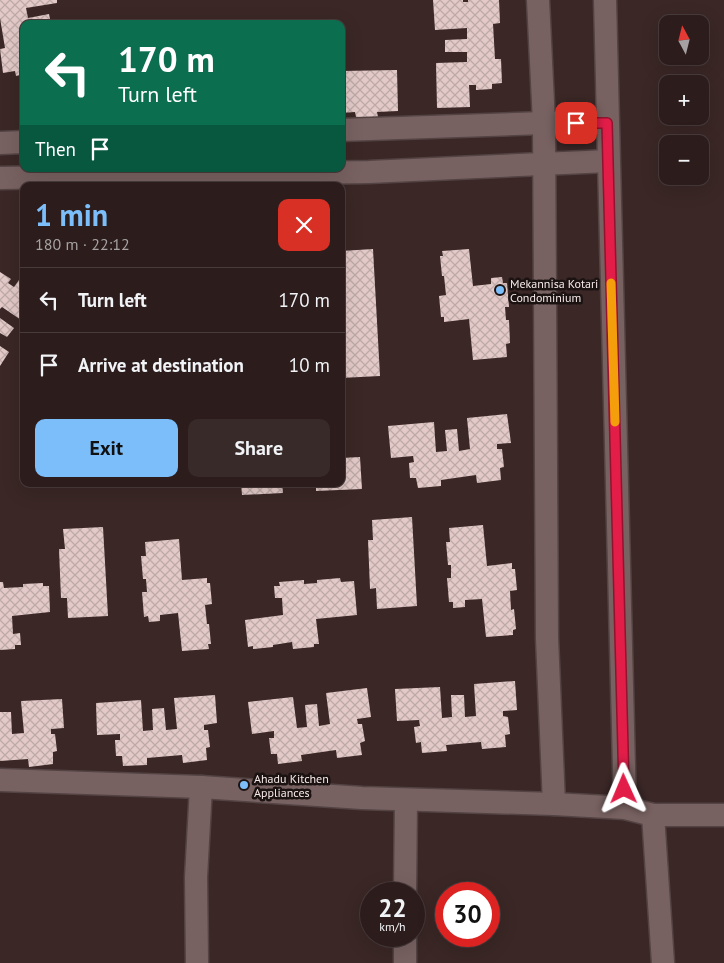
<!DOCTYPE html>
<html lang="en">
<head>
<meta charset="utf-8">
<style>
	:root { --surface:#2c1d1c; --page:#382a29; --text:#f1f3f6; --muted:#a6a2a3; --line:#483b3b; --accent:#7cbef9 }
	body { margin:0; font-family:"PT Sans",sans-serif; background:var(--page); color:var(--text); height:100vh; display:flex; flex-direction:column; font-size:19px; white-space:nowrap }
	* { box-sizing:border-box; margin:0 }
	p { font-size:16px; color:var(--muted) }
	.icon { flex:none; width:28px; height:28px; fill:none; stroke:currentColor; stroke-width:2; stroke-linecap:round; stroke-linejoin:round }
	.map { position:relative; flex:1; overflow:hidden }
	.details { position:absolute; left:20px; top:182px; width:325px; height:305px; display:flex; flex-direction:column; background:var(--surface); border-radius:10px; box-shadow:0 5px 20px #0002,0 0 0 1px var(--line) }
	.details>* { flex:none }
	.top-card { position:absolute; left:20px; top:20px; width:325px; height:152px; border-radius:10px; box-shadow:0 5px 20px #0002,0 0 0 1px var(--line); background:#0b6e4f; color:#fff; overflow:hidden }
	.needle { width:32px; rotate:353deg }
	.fabs { position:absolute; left:659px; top:15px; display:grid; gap:10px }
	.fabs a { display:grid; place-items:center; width:50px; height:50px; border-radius:10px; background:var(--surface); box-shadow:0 5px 20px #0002,0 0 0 1px var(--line); font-size:25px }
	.speed { position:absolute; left:360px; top:882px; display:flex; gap:10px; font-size:25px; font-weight:700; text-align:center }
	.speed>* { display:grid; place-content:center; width:65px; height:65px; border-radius:50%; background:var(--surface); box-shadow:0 5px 20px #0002,0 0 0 1px var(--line); line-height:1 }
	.speed small { font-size:12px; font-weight:400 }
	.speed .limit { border:8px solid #d22; background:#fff; color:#111 }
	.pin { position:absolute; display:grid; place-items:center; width:42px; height:42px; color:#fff; margin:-21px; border-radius:10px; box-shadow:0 2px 8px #0006 }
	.me { position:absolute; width:55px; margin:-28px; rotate:359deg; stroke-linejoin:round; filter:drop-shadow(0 0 4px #0008) }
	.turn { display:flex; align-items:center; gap:18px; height:105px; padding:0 15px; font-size:22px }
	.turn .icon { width:65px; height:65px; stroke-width:2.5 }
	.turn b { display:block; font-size:35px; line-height:42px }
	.then { display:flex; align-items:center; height:48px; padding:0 15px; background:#0003; gap:10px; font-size:19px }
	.round { display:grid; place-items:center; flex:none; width:52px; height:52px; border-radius:10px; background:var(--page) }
	.head { display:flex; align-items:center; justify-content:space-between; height:85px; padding:0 15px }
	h1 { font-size:30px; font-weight:800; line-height:38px; color:var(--accent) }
	.cta { display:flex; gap:10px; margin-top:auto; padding:10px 15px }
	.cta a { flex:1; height:58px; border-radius:10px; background:var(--accent); color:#111; font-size:20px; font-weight:800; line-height:58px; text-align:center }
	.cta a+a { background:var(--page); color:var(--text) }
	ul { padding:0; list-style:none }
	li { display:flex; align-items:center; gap:15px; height:65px; padding:0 15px; border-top:1px solid var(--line) }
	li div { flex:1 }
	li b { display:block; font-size:19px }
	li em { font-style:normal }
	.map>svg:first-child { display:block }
</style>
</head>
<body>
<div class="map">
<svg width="724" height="963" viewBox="0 0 724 963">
	<defs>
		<pattern id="building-cross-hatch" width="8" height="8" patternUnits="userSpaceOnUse" patternTransform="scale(1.25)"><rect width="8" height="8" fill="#e3cac8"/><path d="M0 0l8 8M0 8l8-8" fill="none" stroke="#bda9a8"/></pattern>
	</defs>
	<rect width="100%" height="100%" fill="#3a2726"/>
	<!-- building -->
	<g fill="url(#building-cross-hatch)">
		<path d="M0,0h57v3l-31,5 2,10 21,-4 2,10h-27v50l-8,2 -1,-5 -12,2 -3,-24 5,-1 -5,-30z"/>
		<path d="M433,0h30v2h5v-2h31l1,23 -7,1 2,35h6l1,24 -10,1v5l-16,1v-5h-7l1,22 -33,1 -1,-45 31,-1v-10h-22v-12l22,-1v-11l-32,2z"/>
		<path d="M397,70l1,41 -21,1 1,5h-22l-1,-5 -14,1v-42z"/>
		<path d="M373,249l7,127 -39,2v-127z"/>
		<path d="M469,249l4,37 18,-2v-6l11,-1 1,6h4l2,24h-4l1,13h3l1,23 -4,1 1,13 -34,3 -4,-41 -25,3v-5h-3l-2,-21 7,-1 -2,-19h-2l-2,-20h3l-1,-5z"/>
		<path d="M0,272l11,7 -3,4 6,4 10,-14v49l-22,-15 -2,2z"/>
		<path d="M0,318l14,10 -7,9 -7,-4z"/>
		<path d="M0,346l9,6 -9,14z"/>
		<path d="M507,414l4,29 -14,1v5h5l2,18 -4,1 1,12 -24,3 -1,-8 -35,5v6l-23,2 -2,-10h-6l-1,-15 5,-1 -1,-6 -22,2 -3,-32 46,-4 2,30 11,-1 -2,-21 12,-1 2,22 11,-2 -3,-31z"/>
		<path d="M360,457l2,32 -46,2v-7h25v-26z"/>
		<path d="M241,484h41l1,9 -41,2z"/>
		<path d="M412,517l5,89 -40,3 -1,-21 -6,1 -2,-49h5l-1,-20z"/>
		<path d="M483,525l4,41 25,-3v6h3l2,21 -7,1 1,19 3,-1 2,20 -3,1v5l-27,2 -4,-38 -17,1v7l-12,1v-6h-4l-2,-24h4v-13h-3l-2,-23h4l-1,-14z"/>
		<path d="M103,527l5,89 -40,2 -1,-20h-6l-2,-49h6l-2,-20z"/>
		<path d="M179,539l3,41 25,-2v5h3l2,21 -7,1 2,19h2l2,20h-3l1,5 -27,2 -4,-38 -18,2v6l-11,1 -1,-6 -4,1 -2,-25h5l-1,-13h-3l-2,-23h5l-1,-14z"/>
		<path d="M340,578l1,4 13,-1 3,34 -41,4 3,25h-5v3l-21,2 -1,-7 -19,3v2l-20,2v-3l-5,1 -3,-27 38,-5 -1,-17h-7l-1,-12h6l-1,-4 25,-2v4l13,-1v-3z"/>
		<path d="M0,582h3l1,6 19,-1v-3l20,-1v3h6l1,26 -38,4 1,18 7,-1 1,12h-6v4l-15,1z"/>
		<path d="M515,681l2,29 -14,1v5l5,1 2,17 -5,1 1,12 -24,2 -1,-7 -35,3 1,6 -25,2 -1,-11 -5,1 -2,-16 6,-1 -1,-6 -22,1 -2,-32 45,-2 2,31 10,-1 -1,-22h13l1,22 11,-1 -2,-32z"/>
		<path d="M367,688l4,29 -14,2 1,5h4l3,17 -5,2 2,12 -25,3 -1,-8 -35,5 1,6 -24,3 -1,-10h-6l-2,-16h5v-7l-22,3 -4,-32 45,-5 4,31 10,-1 -2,-22 12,-1 2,22 11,-2 -4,-31z"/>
		<path d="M215,695l2,28 -13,2v5h4l2,17 -4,1 1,12 -24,3 -1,-8 -35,3v7l-24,1 -1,-10h-6l-1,-16h5v-6l-23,1 -1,-32 45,-3 2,31 10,-1 -1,-21 12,-1 2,22 11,-1 -3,-31z"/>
		<path d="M62,699l2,29 -13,1v5h4l2,17 -4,1v12l-24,3 -1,-8 -28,2v-49h11l1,22 12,-1 -3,-32z"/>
	</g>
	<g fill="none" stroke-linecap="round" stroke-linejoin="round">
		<defs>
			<g id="street">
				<path d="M538,0l6,123 3,515 7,166"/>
				<path d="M605,0l20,808"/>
				<path d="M341,130l203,-7h63"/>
				<path d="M0,143l24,-1"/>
				<path d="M0,178l369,-6 239,-11"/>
				<path d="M0,780l201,7 161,11 192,6 71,4 28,7h71"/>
				<path d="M653,815l10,148"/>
				<path d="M405,894l1,-94"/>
				<path d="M197,963l-1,-86 5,-90"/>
				<path d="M405,963v-27"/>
			</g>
		</defs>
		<!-- street casing -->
		<use href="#street" stroke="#534343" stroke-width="25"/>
		<!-- street -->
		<use href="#street" stroke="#786261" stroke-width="22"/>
	</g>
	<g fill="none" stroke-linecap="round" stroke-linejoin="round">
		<defs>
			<path id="route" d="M576,123h31l17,666"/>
		</defs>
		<!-- route casing -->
		<use href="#route" stroke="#92132f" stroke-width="12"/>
		<!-- route -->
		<use href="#route" stroke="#e11d48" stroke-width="9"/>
		<!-- slow -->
		<path stroke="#f59e0b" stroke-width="9" d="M611,283l4,139"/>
	</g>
	<!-- markers -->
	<g fill="#7cbef9" stroke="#1b1212" stroke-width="2">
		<circle cx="500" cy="290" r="5"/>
		<circle cx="244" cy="785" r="5"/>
	</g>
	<g text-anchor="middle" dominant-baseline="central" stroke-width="5" stroke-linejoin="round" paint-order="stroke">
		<!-- poi labels -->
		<g font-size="12" fill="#f6e9e8" stroke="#1b1212" text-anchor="start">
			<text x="510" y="283">Mekannisa Kotari<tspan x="510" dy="14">Condominium</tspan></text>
			<text x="254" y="778">Ahadu Kitchen<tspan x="254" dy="14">Appliances</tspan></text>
		</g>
	</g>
</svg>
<div class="fabs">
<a><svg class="needle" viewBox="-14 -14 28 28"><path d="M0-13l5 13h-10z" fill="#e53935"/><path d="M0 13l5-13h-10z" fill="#a6a2a3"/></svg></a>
<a>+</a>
<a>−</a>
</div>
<div class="speed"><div>22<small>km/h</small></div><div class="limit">30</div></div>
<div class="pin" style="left:576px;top:123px;background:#d93025"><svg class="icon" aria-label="arrive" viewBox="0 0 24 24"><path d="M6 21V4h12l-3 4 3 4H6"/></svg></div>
<svg class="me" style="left:624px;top:789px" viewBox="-20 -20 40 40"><path d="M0-17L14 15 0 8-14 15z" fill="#e11d48" stroke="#fff" stroke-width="4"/></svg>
<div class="top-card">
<div class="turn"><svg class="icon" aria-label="left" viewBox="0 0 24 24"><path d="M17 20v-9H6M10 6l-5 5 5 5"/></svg><div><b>170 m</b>Turn left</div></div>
<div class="then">Then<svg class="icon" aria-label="arrive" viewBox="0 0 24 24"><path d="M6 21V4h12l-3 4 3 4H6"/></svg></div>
</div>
<section class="details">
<div class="head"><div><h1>1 min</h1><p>180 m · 22:12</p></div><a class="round" style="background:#d93025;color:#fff"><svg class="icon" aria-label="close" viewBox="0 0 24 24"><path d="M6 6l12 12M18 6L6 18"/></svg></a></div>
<ul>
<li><svg class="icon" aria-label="left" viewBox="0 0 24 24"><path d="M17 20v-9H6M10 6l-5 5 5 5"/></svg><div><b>Turn left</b></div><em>170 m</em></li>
<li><svg class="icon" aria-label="arrive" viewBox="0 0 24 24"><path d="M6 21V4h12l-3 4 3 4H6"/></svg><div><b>Arrive at destination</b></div><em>10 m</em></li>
</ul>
<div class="cta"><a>Exit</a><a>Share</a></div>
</section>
</div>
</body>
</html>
